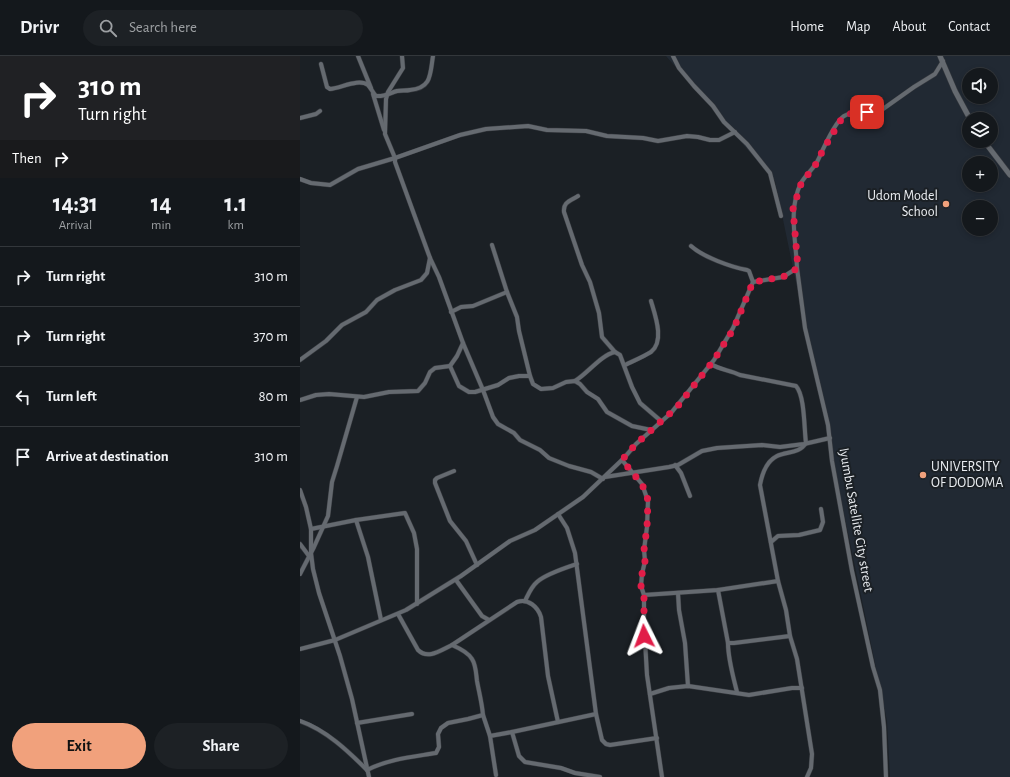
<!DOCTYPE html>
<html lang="en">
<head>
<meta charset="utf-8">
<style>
	:root { --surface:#14181c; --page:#1d2125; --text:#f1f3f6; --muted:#9da0a3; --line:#33373b; --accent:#f1a17c }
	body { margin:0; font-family:"Alegreya Sans",sans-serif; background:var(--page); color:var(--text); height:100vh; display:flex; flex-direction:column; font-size:15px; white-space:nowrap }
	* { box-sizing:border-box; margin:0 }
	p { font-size:13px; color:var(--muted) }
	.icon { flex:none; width:22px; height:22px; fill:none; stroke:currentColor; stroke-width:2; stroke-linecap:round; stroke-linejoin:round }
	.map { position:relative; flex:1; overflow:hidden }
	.sheet { display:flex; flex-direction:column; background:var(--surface); width:300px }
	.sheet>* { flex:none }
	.guide { background:#202124; color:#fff; overflow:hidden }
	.controls { position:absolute; left:662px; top:12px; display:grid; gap:8px }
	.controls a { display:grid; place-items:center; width:36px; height:36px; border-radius:50%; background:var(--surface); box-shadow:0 2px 6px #0003,0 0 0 1px var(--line); font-size:20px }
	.pin { position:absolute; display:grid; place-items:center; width:34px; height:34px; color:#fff; margin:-17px; border-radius:8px; box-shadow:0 2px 6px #0006 }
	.me { position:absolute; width:44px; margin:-22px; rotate:357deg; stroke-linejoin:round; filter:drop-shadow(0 0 3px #0008) }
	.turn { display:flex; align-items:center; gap:14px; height:84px; padding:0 12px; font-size:18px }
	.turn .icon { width:52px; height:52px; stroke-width:2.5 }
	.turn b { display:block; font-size:28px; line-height:34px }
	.then { display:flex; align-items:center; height:38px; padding:0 12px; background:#0003; gap:8px; font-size:15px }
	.eta { display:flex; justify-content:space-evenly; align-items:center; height:68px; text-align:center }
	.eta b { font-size:24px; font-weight:600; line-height:28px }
	.primary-button { display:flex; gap:8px; margin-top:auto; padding:8px 12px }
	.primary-button a { flex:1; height:46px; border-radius:24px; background:var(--accent); color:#111; font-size:16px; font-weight:600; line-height:46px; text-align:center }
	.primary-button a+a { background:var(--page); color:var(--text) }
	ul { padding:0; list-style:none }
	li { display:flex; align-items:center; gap:12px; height:60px; padding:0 12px; border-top:1px solid var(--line) }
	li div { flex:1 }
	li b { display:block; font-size:15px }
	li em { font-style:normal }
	header { display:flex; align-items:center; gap:24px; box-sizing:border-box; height:56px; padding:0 20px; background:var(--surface); border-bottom:1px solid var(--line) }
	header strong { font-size:19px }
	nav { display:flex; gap:22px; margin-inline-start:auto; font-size:14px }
	.search { width:280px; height:36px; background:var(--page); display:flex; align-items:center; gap:10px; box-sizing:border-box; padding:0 14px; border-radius:22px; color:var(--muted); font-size:15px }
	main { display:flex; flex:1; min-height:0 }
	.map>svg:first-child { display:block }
</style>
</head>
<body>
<header>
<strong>Drivr</strong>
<div class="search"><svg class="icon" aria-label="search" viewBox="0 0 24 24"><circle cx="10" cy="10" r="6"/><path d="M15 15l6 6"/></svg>Search here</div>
<nav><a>Home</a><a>Map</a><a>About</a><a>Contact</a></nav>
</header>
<main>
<section class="sheet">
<div class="guide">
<div class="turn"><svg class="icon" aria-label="right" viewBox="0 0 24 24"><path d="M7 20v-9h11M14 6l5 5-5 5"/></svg><div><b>310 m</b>Turn right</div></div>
<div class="then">Then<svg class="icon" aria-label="right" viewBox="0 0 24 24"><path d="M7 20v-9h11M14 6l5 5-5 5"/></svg></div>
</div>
<div class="eta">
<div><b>14:31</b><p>Arrival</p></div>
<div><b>14</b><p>min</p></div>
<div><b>1.1</b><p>km</p></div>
</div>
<ul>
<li><svg class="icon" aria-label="right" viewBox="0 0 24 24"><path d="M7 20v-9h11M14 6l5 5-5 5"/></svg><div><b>Turn right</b></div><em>310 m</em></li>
<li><svg class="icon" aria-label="right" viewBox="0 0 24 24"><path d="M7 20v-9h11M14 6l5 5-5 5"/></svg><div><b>Turn right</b></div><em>370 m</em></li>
<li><svg class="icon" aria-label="left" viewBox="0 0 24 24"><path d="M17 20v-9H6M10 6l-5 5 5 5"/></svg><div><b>Turn left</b></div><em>80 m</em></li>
<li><svg class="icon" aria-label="arrive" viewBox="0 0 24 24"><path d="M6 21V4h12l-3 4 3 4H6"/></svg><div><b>Arrive at destination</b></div><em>310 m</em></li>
</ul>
<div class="primary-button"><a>Exit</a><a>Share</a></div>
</section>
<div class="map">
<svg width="710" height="721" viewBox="0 0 710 721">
	<rect width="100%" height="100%" fill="#1b2025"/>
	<!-- built -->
	<path fill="#212933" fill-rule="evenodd" d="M366,0h344v721h-120l-3,-56 -112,-540zM669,19h22v22h-22zM669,63h22v22h-22zM669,107h22v22h-22zM669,151h22v22h-22z"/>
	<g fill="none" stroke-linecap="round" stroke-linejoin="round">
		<defs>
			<g id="minor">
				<path d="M58,0l13,32"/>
				<path d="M102,0l1,12 -15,24 -2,7 -1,35 10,24v4l35,96 9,19 24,66 20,47 10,27 5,7 16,9 6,7 20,10 9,8 20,8 22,6 12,7"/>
				<path d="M373,0l6,12 15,18 19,20 11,16 23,22 23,29 11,43"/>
				<path d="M21,8l6,23 3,2c11,-1 29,-11 38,-4 3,3 5,8 8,11 8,1 14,-3 21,-5 4,-1 9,0 13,-1 22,-2 20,-16 23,-34"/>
				<path d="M73,38l11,36"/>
				<path d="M0,62l16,-4 4,-3"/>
				<path d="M0,123l11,4 19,2 28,-16 37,-11 65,-23 26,-6 42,-3 19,4 39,1 21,5 36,2 15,3 29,-5 11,1 12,3h9l16,-8"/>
				<path d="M278,140c-8,5 -15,6 -14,16l18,53 8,17 9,31 3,24 13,15"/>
				<path d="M192,189l15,47 10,25 2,14 11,45"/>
				<path d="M391,190c12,11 40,21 56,24l2,1 4,11"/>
				<path d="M497,212l8,60 23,97 4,36 20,110 21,96 7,23 4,37 2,50"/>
				<path d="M151,256l10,-5 12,-1 34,-14"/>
				<path d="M0,304l26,-19 16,-16 24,-13 11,-12 18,-10 26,-10 6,-7 3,-15"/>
				<path d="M411,308c9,6 19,6 29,11l56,11c9,10 8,43 10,57 -7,11 -19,8 -29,13 -10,5 -15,18 -17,29l18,96 8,29 4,26 7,23 15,95 -1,14 -4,9"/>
				<path d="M325,309c8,-4 18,-8 26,-13 14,-11 4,-37 0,-51"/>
				<path d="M150,310l7,-10 6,-13"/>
				<path d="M275,325c13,-8 26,-26 40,-29l5,3 12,32 8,16 21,18"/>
				<path d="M0,344l16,-5 13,-1 35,3 25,-5 29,-1 7,-8 5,-11 5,-4 15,-2 9,20 10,6h6l23,-7 11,-7 10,-2h11l3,8 8,5 12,-1 13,-6 9,-1 5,3 7,8 11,7 9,13 25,14 19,4"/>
				<path d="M322,404l20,24 6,17 -1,26 -3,23 1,11 -3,13 -1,12 3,9v28l3,52 15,102"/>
				<path d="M375,409l6,8 9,23"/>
				<path d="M154,415l-17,7 -2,2v3l15,38 16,20 11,24"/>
				<path d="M305,421l64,-10 9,-2 24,-14 15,-3 45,-3 18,2 24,-3 26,-6"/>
				<path d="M0,434l6,17 5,22v24l2,16 6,24 21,63 12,43 17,78"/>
				<path d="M258,458l9,14 8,25 21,161 6,26 4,4 4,1 47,-7"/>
				<path d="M56,464l12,37 13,63"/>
				<path d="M11,473l45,-9 49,-7 9,20 3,16v55"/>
				<path d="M471,486l7,-6 21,-1 21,-5 3,-8 -2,-13"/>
				<path d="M0,488l9,12"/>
				<path d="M0,518l14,-27 14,-31 4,-34 5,-16 20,-69"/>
				<path d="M156,524l26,36 7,4"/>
				<path d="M418,534l10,53c0,16 5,33 9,49"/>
				<path d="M378,537l1,17 6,33 3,43"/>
				<path d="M344,539l74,-5 60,-9"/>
				<path d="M225,545c3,-6 6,-14 12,-19 9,-8 28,-14 40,-18"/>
				<path d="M98,558l20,36c10,10 23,0 34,-5 7,3 16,7 20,14 4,6 4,14 5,22 2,11 5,22 6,34"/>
				<path d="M428,587h6l56,-7"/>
				<path d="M152,589l65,-43c11,-4 21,5 24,15l7,59 10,46"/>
				<path d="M0,593l35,-9 71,-30 55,-34 49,-35 25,-11 48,-33 41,-39 12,-14 35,-31 43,-53 19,-32 20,-46 30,-5 14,-9c-1,-28 -9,-59 4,-85 5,-9 14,-15 18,-25 4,-9 17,-37 25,-42 11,-7 27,-3 39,-7l31,-22 21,-13 8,-13"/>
				<path d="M350,638l19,-6 19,-2 61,9 43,-7h10"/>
				<path d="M0,665c26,9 48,30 67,49"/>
				<path d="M57,667l55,-9"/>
				<path d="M212,676l84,-18"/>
				<path d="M190,680l6,39"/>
				<path d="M67,714c22,-11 45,-13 69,-17l3,-6 -1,-13 3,-6 7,-5 20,-4 15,-4 7,21 22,-4 7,24 6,6 36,6 14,5 25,4"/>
			</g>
			<g id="tertiary">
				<path d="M640,0l15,35 15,28"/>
				<path d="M684,85l26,34"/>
			</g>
		</defs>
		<!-- minor casing -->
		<use href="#minor" stroke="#383b40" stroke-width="5"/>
		<!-- tertiary casing -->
		<use href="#tertiary" stroke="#383b40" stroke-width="6"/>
		<!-- minor -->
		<use href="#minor" stroke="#656a70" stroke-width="4"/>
		<!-- tertiary -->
		<use href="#tertiary" stroke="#656a70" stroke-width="5"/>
	</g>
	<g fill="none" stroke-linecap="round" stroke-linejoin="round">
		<!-- route -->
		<path stroke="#e11d48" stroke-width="7" stroke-dasharray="0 12.6" d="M344,580v-41l-3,-9 1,-12 3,-13 -1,-11 3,-23 1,-27 -6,-16 -20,-24 14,-16 41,-37 37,-47 20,-32 19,-46 30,-5 15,-9 -5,-59 8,-25 15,-20 7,-14 19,-32 7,-4 18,-2"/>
	</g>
	<!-- markers -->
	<g fill="#f1a17c" stroke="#1b2025" stroke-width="1.5">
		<circle cx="646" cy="148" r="4"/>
		<circle cx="623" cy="419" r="4"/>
	</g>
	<g text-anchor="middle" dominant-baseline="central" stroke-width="4" stroke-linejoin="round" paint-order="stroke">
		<!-- poi labels -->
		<g font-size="14" fill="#eaedf1" stroke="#1b2025" text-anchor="end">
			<text x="638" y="140">Udom Model<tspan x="638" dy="16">School</tspan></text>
			<text x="631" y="411" text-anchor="start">UNIVERSITY<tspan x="631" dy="16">OF DODOMA</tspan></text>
		</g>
		<!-- street labels -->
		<g font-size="14" fill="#eaedf1" stroke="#1b2025">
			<text transform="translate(556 464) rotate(80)">Iyumbu Satellite City street</text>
		</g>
	</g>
</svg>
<div class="controls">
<a><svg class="icon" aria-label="sound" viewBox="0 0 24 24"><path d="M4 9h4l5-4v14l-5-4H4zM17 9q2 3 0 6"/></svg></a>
<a><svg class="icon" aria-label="layers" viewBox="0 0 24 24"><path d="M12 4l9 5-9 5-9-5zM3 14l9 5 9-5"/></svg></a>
<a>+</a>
<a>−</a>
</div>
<div class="pin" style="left:567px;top:56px;background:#d93025"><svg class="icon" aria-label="arrive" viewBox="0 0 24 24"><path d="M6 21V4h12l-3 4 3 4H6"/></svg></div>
<svg class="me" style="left:344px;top:580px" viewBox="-20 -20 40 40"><path d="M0-17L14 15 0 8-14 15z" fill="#e11d48" stroke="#fff" stroke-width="4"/></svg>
</div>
</main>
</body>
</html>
